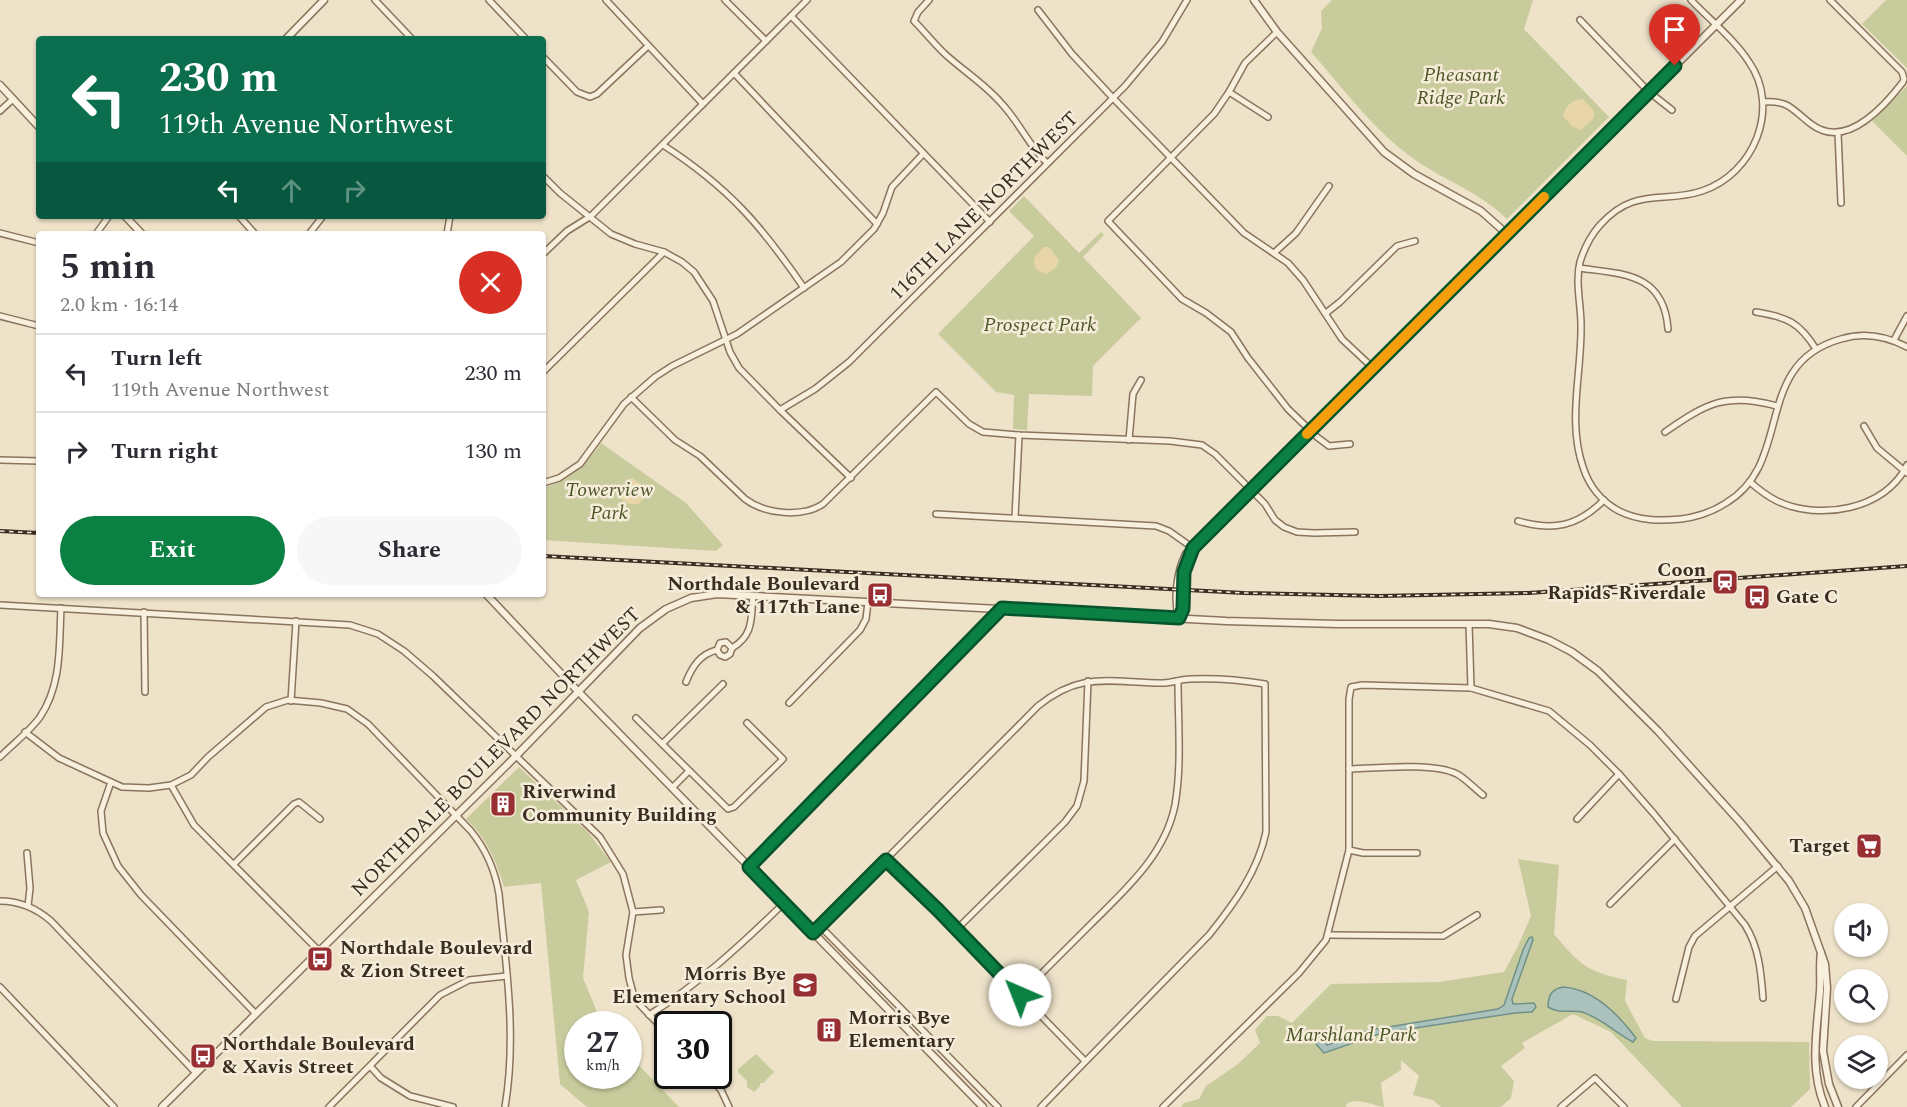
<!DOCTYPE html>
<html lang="en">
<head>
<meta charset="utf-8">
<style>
	:root { --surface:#fff; --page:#f7f7f7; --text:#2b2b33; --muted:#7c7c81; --line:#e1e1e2; --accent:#0b8043 }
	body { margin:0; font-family:Spectral,serif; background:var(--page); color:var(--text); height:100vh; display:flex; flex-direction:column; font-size:22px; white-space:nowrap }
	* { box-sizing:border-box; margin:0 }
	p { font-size:20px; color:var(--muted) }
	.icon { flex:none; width:33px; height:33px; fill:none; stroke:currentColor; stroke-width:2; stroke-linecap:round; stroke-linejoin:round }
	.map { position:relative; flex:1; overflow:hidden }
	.details { position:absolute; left:36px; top:231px; width:510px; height:366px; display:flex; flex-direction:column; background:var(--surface); border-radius:6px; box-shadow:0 2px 4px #0004 }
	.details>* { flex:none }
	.hud { position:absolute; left:36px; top:36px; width:510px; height:183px; border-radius:6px; box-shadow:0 2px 4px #0004; background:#0b6e4f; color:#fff; overflow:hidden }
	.tools { position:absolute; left:1834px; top:903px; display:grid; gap:12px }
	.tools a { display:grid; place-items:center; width:54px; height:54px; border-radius:50%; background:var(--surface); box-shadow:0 2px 4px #0004; font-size:30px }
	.speed { position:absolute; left:564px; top:1011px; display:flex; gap:12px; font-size:30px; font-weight:700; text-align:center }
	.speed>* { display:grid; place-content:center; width:78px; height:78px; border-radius:50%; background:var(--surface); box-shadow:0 2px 4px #0004; line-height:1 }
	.speed small { font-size:15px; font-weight:400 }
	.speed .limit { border:3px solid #111; border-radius:9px; background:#fff; color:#111 }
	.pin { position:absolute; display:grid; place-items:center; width:51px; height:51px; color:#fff; margin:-62px -26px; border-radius:50% 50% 50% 0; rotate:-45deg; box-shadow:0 0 6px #0007 }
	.pin .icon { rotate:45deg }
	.me { position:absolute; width:66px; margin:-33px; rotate:316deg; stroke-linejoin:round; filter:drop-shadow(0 0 4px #0008) }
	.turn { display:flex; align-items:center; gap:21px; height:126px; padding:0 24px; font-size:27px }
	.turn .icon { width:78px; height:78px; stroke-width:2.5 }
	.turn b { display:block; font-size:42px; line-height:51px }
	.lanes { display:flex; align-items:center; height:57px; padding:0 24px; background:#0003; justify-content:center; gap:30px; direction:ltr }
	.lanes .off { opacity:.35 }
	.round { display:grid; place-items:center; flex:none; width:63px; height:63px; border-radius:32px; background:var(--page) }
	.head { display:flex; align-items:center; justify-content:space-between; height:102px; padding:0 24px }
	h1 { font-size:36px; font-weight:700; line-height:45px }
	.action { display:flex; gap:12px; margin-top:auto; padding:12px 24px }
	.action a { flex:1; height:69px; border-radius:36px; background:var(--accent); color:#fff; font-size:24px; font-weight:700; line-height:69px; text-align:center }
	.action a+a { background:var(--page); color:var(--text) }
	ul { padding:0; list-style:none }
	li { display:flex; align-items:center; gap:18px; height:78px; padding:0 24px; border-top:2px solid var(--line) }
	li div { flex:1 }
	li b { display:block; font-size:22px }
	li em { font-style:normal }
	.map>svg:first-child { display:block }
</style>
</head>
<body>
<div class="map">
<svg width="1907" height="1107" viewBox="0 0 1907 1107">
	<rect width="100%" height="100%" fill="#eee2c9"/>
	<!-- green -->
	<g fill="#c8cc9d">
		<path d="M1332,0h201l-9,29 85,88 -102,102c-30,-29 -61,-37 -93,-60 -40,-28 -71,-71 -103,-107l11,-24 -1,-17z"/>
		<path d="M1886,0h21v68l-45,-44z"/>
		<path d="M1907,86v70l-35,-35z"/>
		<path d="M1024,196l55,57 22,-21 3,3 -21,22 58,61 -48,48 -1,30 -63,-2 -2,36 -14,-1 1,-34 -18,-3 -58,-58 96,-98 -25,-25z"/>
		<path d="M601,443l85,60 37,42 -7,6 -173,-11v-52c27,-8 42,-22 58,-45z"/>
		<path d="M519,767l68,64 24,31 -35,18 13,32 -6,66 19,46h-24v52h50l1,-21 50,52h-92l-27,-23 -19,-201 -37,4c-8,-27 -17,-48 -38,-68z"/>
		<path d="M1518,859l41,6 -5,69c26,31 33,38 73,46l-2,21 20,37 8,3 156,1 1,47 -19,18h-109l-71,-75 -38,-18 -51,29 3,5 -24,18 13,15 -3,17 -10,9h-60l-8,-7 -20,-5 6,-19 -18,-16v10l-20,13 3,24c-14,-2 -23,-9 -37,-4l-1,4h-165l3,-4 15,-4 7,-13 32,-22 22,-21 -5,-13 12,-14h11l14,7 39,-39 108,-2 65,-10 13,-24 14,-32z"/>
		<path d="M756,1054l18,18 -11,11h-3v3l-6,6 -7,-5v-6l-9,-9v-3z"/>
	</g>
	<!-- sand -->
	<g fill="#e8d6a8">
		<path d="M1583,99l11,12v7l-13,12 -9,-4 -9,-10c3,-11 9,-16 20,-17z"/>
		<path d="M1044,247h5l10,13 -3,8 -10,6 -9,-4c-7,-11 -1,-15 7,-23z"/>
		<path d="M633,478l13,11 1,5 -8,10h-9l-8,-4 -1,-3 7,-13v-5z"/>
	</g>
	<!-- water -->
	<g fill="#aac2bb" stroke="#709188" stroke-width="1.5">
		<path d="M1532,937l1,3 -21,59 1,5 21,-1 2,4 -4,5 -17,1 -133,20 -58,20 -8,-9 4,-9 7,10 43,-15 128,-21 6,-4 19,-55 6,-12z"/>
		<path d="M1563,987c31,2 56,28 73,51l-3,4c-17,-9 -32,-24 -51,-30 -13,-3 -21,3 -34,-5 0,-12 4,-18 15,-20z"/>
	</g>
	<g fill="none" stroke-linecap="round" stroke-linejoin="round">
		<defs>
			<g id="minor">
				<path d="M375,0l37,39"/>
				<path d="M489,0l37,39"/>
				<path d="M606,0l97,104"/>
				<path d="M725,0l41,41"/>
				<path d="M929,0l-11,12 -4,9c11,11 21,24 32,34 19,17 40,30 56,49 17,18 27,42 45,59"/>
				<path d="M1691,0c19,20 43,39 58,62 32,46 5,112 -47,129 -39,13 -67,-5 -102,34 -9,10 -16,24 -20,37 -5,21 1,42 1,63 1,47 -14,96 2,142 6,19 19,35 36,44 20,10 41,10 62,8 16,-2 31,-7 45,-16 69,-41 25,-139 115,-164 23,-7 45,-3 66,8"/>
				<path d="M1038,10l34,44 41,44 131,135 44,30 15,17 39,59 31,29"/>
				<path d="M791,16l199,206"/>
				<path d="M1580,20l69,72 23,18"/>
				<path d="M1277,32l-32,31 -16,29 -15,22 -106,107 74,78 24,14 25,19 17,26 40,51 29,28 12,9 21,-2"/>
				<path d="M543,57l34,35 13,5 7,-3 51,-48"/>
				<path d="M734,73l143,151"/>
				<path d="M1229,92l39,25"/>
				<path d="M1763,102c27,-2 29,8 48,22 34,26 72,-16 92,-42l1,-3 -2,-7 -72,-72"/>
				<path d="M0,111l13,-12"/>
				<path d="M1838,133l3,70"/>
				<path d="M663,145c65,42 98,80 141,143"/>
				<path d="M543,176l17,17 51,41 24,10 29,8 18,10 12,10 19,29 17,51 9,16 41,42 71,68"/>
				<path d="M239,216l16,18"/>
				<path d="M0,233l39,10"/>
				<path d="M96,234l13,-18"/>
				<path d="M309,234l14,-18"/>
				<path d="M447,234l3,-18"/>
				<path d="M1274,253l22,-20 33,-47"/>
				<path d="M543,254l24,-23 24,-15 216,-216"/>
				<path d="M1579,268c44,6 85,5 89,61"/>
				<path d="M1756,312c31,5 43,10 60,37"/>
				<path d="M1326,313l14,-11 57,-56 18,-5"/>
				<path d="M0,316l39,10"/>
				<path d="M1894,340l13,-24"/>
				<path d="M543,372l121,-120"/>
				<path d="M631,397l44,43 25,16 45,43c20,15 57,19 78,5l113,-112 33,32 14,8 36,3 151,6 32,4 13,9 50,50 10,16 9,7 13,5 17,1 41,-1"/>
				<path d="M780,410l35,-21 34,-27 276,-276 37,-44 25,-42"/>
				<path d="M1864,426l13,22 30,25"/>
				<path d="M1665,432c42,-29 61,-40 112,-26"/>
				<path d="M1129,440l4,-46 8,-14"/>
				<path d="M0,460l39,1"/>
				<path d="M1750,482c8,7 17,14 27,19 42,20 109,9 130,-36"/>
				<path d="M543,483l16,-5 21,-14 44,-60 31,-27 17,-11 65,-32 104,-72 33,-33 9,-16 9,-26 31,-33"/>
				<path d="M936,514l220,12 13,5 24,17"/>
				<path d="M1015,518l4,-83"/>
				<path d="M1518,521c35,10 59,6 86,-21"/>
				<path d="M0,605l350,20 28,9 26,17 29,25 167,161 23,37 10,38 -7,43 3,23 4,15 7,12 28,29"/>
				<path d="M144,612l1,80"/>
				<path d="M1469,624l2,64"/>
				<path d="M732,648c22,-13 19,-30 21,-53"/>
				<path d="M686,682c6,-15 14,-28 31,-32l3,-7 6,-1 6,6 -2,6 -5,3 -5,-2 -3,-5"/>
				<path d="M291,701l5,-80"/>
				<path d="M789,703l71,-73 6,-11 2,-17"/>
				<path d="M636,718l92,91 6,-2 49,-48 -36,-36"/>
				<path d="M25,732l34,26 52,24 11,5 27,1 22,-3 20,-10 17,-18 58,-50 22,-7 33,3 26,6 21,15 102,106c16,19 25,40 29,64 7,71 18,143 6,213"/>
				<path d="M662,744l61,-60"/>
				<path d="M0,757c13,-13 30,-26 40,-40 22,-33 19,-71 21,-109"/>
				<path d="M1349,769c26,-1 85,-7 108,5 9,5 17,14 26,21"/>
				<path d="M111,782l-10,29 2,22 15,33 23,29 115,119"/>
				<path d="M171,785l23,40 125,126"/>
				<path d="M672,788l17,-17"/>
				<path d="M1577,819l42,-45"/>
				<path d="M1349,850l14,3h54"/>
				<path d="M27,853l3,35 -2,18"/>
				<path d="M886,860l52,50 147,151"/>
				<path d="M234,864l60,-60 5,-2 21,17"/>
				<path d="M749,867l253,-259"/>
				<path d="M0,901c20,0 36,7 51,20l145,152"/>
				<path d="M1610,904l65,-65"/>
				<path d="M633,912l28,-2"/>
				<path d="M820,926l178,181"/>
				<path d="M957,929l89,-88 19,-19 12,-16 7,-25 4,-100"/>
				<path d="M813,933l225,-227c44,-36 74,-23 125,-23 9,0 18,-4 27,-4 24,-1 51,1 75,5l1,148c-8,39 -32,72 -57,103l-168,172"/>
				<path d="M1328,935l115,1 34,-21"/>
				<path d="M0,987l114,120"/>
				<path d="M1020,995c24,-24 48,-48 71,-71 35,-35 74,-69 84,-119 7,-40 3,-83 3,-124"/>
				<path d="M1676,999l13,-52 6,-11 83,-70"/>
				<path d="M649,1015c50,-31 93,-71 135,-112"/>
				<path d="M370,1066l11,12 29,18 43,11"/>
				<path d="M708,1076l13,14 8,17"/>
				<path d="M329,1107l111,-112 29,-15 38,-4"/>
				<path d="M1163,1107l136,-134 27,-33 23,-90v-151l2,-12 11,-2 109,3 78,23 41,34 29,29 35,40 91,111c14,22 16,47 18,73"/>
				<path d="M1561,1107l34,-29 29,29"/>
				<path d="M1856,1107l51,-52"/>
			</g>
			<g id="tertiary">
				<path d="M1254,0l23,32 107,120 30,22 67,37 26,23"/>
				<path d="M286,39l38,-39"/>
				<path d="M0,85l39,42"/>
				<path d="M125,216l17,18"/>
				<path d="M486,594l84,89 413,424"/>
				<path d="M1179,617l4,-8 1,-37 9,-23"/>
				<path d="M1179,618c-5,-19 -2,-46 7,-64l555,-554"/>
				<path d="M1821,953c-2,13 0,25 -1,38 -3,39 -11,78 5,116"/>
				<path d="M162,1107l353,-350 125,-129 26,-19 25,-11 26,-4 509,27 112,3h151l28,4 32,12 23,12 26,19 60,60 82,91 49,59 16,27 20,56 2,24 -4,63 6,33 9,23"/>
			</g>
		</defs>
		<!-- minor casing -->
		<use href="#minor" stroke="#8a745e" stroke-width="8"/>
		<!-- tertiary casing -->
		<use href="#tertiary" stroke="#8a745e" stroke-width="9"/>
		<!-- minor -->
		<use href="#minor" stroke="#f8efdd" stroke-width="5"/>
		<!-- tertiary -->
		<use href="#tertiary" stroke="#f8efdd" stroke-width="6"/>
		<defs>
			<g id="rail">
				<path d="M0,531l39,2"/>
				<path d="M543,556l701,37 135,3 150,-3 378,-27"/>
			</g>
		</defs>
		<!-- rail casing -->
		<use href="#rail" stroke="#3b2d21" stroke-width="4"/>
		<!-- rail -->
		<use href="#rail" stroke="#f5ecd9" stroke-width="1.5" stroke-dasharray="4.5" stroke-linecap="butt"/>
	</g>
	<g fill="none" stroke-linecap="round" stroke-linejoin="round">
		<defs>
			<path id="route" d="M1020,995l-82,-85 -52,-50 -73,73 -64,-66 253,-259 177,10 4,-9 1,-37 9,-24 482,-482"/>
		</defs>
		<!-- route casing -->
		<use href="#route" stroke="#07532c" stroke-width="15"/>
		<!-- route -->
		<use href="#route" stroke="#0b8043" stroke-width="10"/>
		<!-- slow -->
		<path stroke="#f59e0b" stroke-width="10" d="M1307,434l237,-237"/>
	</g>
	<!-- icons -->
	<defs>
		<symbol id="station-square" viewBox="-11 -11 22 22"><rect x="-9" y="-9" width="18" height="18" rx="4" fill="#982f33" stroke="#f5ecd9"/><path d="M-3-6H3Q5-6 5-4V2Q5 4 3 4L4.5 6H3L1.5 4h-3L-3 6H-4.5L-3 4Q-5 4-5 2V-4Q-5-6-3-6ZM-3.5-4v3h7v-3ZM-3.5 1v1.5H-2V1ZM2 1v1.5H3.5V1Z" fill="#fff"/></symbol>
		<symbol id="bus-square" viewBox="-11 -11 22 22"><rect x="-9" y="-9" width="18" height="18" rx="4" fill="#982f33" stroke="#f5ecd9"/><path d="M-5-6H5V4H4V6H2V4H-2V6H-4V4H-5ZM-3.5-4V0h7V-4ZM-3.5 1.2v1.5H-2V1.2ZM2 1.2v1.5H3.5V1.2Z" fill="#fff"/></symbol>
		<symbol id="building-square" viewBox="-11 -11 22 22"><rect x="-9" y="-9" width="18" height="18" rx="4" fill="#982f33" stroke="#f5ecd9"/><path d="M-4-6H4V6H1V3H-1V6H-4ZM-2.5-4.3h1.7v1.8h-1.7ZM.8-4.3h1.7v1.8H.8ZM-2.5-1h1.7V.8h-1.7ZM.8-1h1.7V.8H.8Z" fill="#fff"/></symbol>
		<symbol id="supermarket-square" viewBox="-11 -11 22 22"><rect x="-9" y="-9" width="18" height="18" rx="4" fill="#982f33" stroke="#f5ecd9"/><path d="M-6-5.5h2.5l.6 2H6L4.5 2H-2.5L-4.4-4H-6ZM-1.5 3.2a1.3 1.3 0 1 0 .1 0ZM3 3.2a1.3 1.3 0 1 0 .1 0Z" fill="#fff"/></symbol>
		<symbol id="school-square" viewBox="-11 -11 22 22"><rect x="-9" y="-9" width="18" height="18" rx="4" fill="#982f33" stroke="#f5ecd9"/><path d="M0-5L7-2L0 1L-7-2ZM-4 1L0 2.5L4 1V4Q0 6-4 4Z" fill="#fff"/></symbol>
	</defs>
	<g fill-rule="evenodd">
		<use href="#station-square" x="1710" y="567" width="30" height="30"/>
		<use href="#bus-square" x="865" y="580" width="30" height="30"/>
		<use href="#bus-square" x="1742" y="582" width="30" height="30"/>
		<use href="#building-square" x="488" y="789" width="30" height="30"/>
		<use href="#supermarket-square" x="1854" y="831" width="30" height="30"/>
		<use href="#bus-square" x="305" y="944" width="30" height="30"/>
		<use href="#school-square" x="790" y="970" width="30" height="30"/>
		<use href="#building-square" x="814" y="1015" width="30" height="30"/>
		<use href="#bus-square" x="188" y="1041" width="30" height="30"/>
	</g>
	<g text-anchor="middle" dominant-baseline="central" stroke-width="5" stroke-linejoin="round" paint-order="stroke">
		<!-- park labels -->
		<g font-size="20" font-style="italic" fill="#4c5728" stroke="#f5ecd9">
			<text x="1461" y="75">Pheasant<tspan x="1461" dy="23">Ridge Park</tspan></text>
			<text x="1040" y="325">Prospect Park</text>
			<text x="609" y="490">Towerview<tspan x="609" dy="23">Park</tspan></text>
			<text x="1351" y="1035">Marshland Park</text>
		</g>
		<!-- street labels -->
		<g font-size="20" fill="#3b2d21" stroke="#f5ecd9">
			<text transform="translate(984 206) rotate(-45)">116TH LANE NORTHWEST</text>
			<text transform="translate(496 752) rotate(-45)">NORTHDALE BOULEVARD NORTHWEST</text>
		</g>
		<!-- poi labels -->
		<g font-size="20" font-weight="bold" fill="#3b2d21" stroke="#f5ecd9" text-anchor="start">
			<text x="1706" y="570" text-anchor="end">Coon<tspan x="1706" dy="23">Rapids-Riverdale</tspan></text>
			<text x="860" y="584" text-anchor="end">Northdale Boulevard<tspan x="860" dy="23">&amp; 117th Lane</tspan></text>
			<text x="1776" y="597">Gate C</text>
			<text x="522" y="792">Riverwind<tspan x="522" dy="23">Community Building</tspan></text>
			<text x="1850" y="846" text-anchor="end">Target</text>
			<text x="340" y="948">Northdale Boulevard<tspan x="340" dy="23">&amp; Zion Street</tspan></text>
			<text x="786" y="974" text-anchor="end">Morris Bye<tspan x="786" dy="23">Elementary School</tspan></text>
			<text x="848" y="1018">Morris Bye<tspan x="848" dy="23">Elementary</tspan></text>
			<text x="222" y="1044">Northdale Boulevard<tspan x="222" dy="23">&amp; Xavis Street</tspan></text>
		</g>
	</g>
</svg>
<div class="tools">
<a><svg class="icon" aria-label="sound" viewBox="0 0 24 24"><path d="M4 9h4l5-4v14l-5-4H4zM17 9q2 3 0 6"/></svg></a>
<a><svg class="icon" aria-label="search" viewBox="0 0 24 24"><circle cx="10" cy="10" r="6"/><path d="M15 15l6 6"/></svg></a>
<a><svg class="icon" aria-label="layers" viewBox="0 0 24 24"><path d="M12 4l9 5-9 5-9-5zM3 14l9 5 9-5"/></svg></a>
</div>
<div class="speed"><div>27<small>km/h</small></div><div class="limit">30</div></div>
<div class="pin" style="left:1675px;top:66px;background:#d93025"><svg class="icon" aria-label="arrive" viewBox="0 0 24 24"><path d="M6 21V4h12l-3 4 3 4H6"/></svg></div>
<svg class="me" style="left:1020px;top:995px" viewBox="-20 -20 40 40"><circle r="19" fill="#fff"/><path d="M0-13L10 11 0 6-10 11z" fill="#0b8043"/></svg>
<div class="hud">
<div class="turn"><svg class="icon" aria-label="left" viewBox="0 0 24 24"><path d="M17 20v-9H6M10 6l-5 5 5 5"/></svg><div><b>230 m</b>119th Avenue Northwest</div></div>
<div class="lanes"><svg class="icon" aria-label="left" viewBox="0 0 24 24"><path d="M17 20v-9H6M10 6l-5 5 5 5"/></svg><svg class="icon off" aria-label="ahead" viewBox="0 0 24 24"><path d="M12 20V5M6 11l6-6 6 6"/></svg><svg class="icon off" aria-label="right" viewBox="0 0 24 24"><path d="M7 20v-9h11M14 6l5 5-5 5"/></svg></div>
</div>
<section class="details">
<div class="head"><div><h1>5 min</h1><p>2.0 km · 16:14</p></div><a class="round" style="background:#d93025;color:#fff"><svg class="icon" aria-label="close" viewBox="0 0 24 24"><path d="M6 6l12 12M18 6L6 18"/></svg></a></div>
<ul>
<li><svg class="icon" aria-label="left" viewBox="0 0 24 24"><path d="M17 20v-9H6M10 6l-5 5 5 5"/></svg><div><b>Turn left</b><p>119th Avenue Northwest</p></div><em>230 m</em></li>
<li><svg class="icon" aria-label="right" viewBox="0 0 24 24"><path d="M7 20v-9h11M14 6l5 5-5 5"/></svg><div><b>Turn right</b></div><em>130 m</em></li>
</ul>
<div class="action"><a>Exit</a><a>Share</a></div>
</section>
</div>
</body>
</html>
